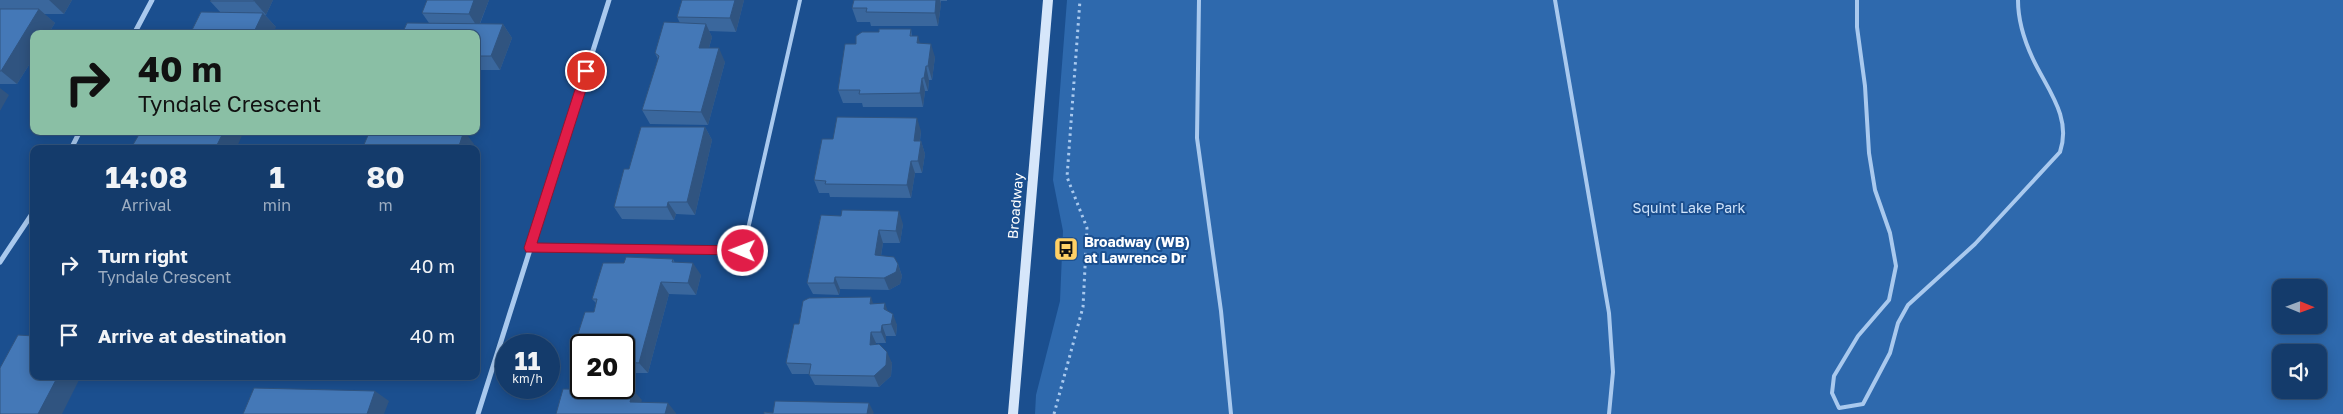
<!DOCTYPE html>
<html lang="en">
<head>
<meta charset="utf-8">
<style>
	:root { --surface:#143b6b; --page:#1d4271; --text:#f1f3f6; --muted:#9dadc1; --line:#33557e }
	body { margin:0; font-family:"Golos Text",sans-serif; background:var(--page); color:var(--text); height:100vh; display:flex; flex-direction:column; font-size:19px; white-space:nowrap }
	* { box-sizing:border-box; margin:0 }
	p { font-size:16px; color:var(--muted) }
	.icon { flex:none; width:28px; height:28px; fill:none; stroke:currentColor; stroke-width:2; stroke-linecap:round; stroke-linejoin:round }
	.map { position:relative; flex:1; overflow:hidden }
	.sheet { position:absolute; left:30px; top:145px; width:450px; height:235px; display:flex; flex-direction:column; background:var(--surface); border-radius:10px; box-shadow:0 2px 12px #0003,0 0 0 1px var(--line) }
	.sheet>* { flex:none }
	.top-card { position:absolute; left:30px; top:30px; width:450px; height:105px; border-radius:10px; box-shadow:0 2px 12px #0003,0 0 0 1px var(--line); background:#8abfa5; color:#111; overflow:hidden }
	.needle { width:32px; rotate:91deg }
	.controls { position:absolute; left:2272px; top:279px; display:grid; gap:10px }
	.controls a { display:grid; place-items:center; width:55px; height:55px; border-radius:10px; background:var(--surface); box-shadow:0 2px 12px #0003,0 0 0 1px var(--line); font-size:25px }
	.speed { position:absolute; left:495px; top:334px; display:flex; gap:10px; font-size:25px; font-weight:700; text-align:center }
	.speed>* { display:grid; place-content:center; width:65px; height:65px; border-radius:50%; background:var(--surface); box-shadow:0 2px 12px #0003,0 0 0 1px var(--line); line-height:1 }
	.speed small { font-size:12px; font-weight:400 }
	.speed .limit { border:2px solid #111; border-radius:8px; background:#fff; color:#111 }
	.pin { position:absolute; display:grid; place-items:center; width:42px; height:42px; color:#fff; margin:-21px; border:2px solid #fff; border-radius:50%; box-shadow:0 1px 5px #0007 }
	.me { position:absolute; width:55px; margin:-28px; rotate:271deg; stroke-linejoin:round; filter:drop-shadow(0 0 4px #0008) }
	.turn { display:flex; align-items:center; gap:18px; height:105px; padding:0 25px; font-size:22px }
	.turn .icon { width:65px; height:65px; stroke-width:2.5 }
	.turn b { display:block; font-size:35px; line-height:42px }
	.eta { display:flex; justify-content:space-evenly; align-items:center; height:85px; text-align:center }
	.eta b { font-size:30px; font-weight:700; line-height:35px }
	ul { padding:0; list-style:none }
	li { display:flex; align-items:center; gap:15px; height:70px; padding:0 25px }
	li div { flex:1 }
	li b { display:block; font-size:19px }
	li em { font-style:normal }
	.map>svg:first-child { display:block }
</style>
</head>
<body>
<div class="map">
<svg width="2343" height="414" viewBox="0 0 2343 414">
	<rect width="100%" height="100%" fill="#1b4f8f"/>
	<!-- green -->
	<path fill="#2e69ad" fill-rule="evenodd" d="M1067,0h1276v414h-1308l1,-19 24,-94 3,-70 -10,-51zM2281,288h38v37h-38zM2281,352h38v38h-38z"/>
	<g fill="none" stroke-linecap="round" stroke-linejoin="round">
		<!-- path -->
		<path stroke="#a9c9ee" stroke-width="3" stroke-dasharray="2.5 4" stroke-linecap="butt" d="M1054,414l29,-107 4,-79 -20,-51 13,-177"/>
		<!-- lane -->
		<g stroke="#a9c9ee" stroke-width="4">
			<path d="M1199,0l-2,138 24,173 10,103"/>
			<path d="M1555,0l54,313 4,59 -4,42"/>
			<path d="M1857,0v27l8,59 4,67 6,37 15,43 6,33 -7,34 -31,36 -24,40 -2,17 7,15 24,-4 27,-51 8,-30 10,-18 67,-61 85,-92c12,-35 -13,-63 -27,-93 -9,-19 -15,-38 -15,-59"/>
			<path d="M530,248l213,3 57,-251"/>
		</g>
		<!-- street -->
		<g stroke="#a9c9ee" stroke-width="5">
			<path d="M134,34l18,-34"/>
			<path d="M71,149l9,-18"/>
			<path d="M0,262l34,-51"/>
			<path d="M478,414l131,-414"/>
		</g>
		<!-- secondary -->
		<path stroke="#d6e6fa" stroke-width="10" d="M1013,414l35,-414"/>
	</g>
	<!-- wall -->
	<g fill="#3a679d">
		<path d="M0,0h72l-8,14h-20l11,9 -7,11h-14v23l-17,27h-17z"/>
		<path d="M211,0h62l-7,15h-1l11,12 -55,-14 -11,-12z"/>
		<path d="M489,0l-9,24h23l9,14 -12,32h-23l-1,1v-37l-47,-11 -7,-10z"/>
		<path d="M744,0l-8,32 -27,-1 3,6 -3,11 16,14 -17,63 -58,-1 -8,-14 16,-51 -3,-6 25,-30 -3,-6z"/>
		<path d="M854,0h93v1h-6v3l-3,22h-67l-1,-4h-13l-5,-14z"/>
		<path d="M911,29l1,7 23,21 -3,23h-3l-1,11h-3l-2,16h-60l-1,-4h-19l-5,-13 18,-46 23,-12z"/>
		<path d="M705,127l7,13 -17,75 -19,-1 -2,6 -52,-1 -8,-12 15,-38z"/>
		<path d="M921,131l-1,10h1l4,13 -3,19h-7l-4,25 -81,-1 -1,-4h-10l-5,-13 19,-41z"/>
		<path d="M821,215l82,9 -3,19h-17l-2,13 17,8 4,12 -2,8 -11,6 -49,-1 -1,6 -26,-1 -6,-11z"/>
		<path d="M673,259l2,4 26,12 -5,20 -27,-1 -21,79h-24v-28h-43v21l-5,-6 5,-14 -5,-6 18,-28 2,-9 -4,-4 32,-36z"/>
		<path d="M873,304l15,7 9,14 -1,11h-10v7h-10v2l16,18 -1,13 -12,11 -64,-2 -6,-11h-17l-6,-11 13,-39z"/>
	</g>
	<!-- shaded-wall -->
	<g fill="#305480">
		<path d="M49,0h23l-8,14z"/>
		<path d="M254,0h19l-7,15 -12,-14z"/>
		<path d="M474,0h15l-11,28 -9,-14z"/>
		<path d="M735,0h9l-8,32 -6,-14z"/>
		<path d="M936,0h4l1,4 -3,22 -3,-13z"/>
		<path d="M39,9l16,14 -7,11h-14v23l-17,27 -16,-13z"/>
		<path d="M263,13l13,14 -3,7h-20z"/>
		<path d="M503,24l9,14 -12,32 -9,-14z"/>
		<path d="M706,24l6,13 -7,25 -6,-14z"/>
		<path d="M918,36l4,14 -5,-7z"/>
		<path d="M931,44l4,13 -3,23 -4,-14z"/>
		<path d="M719,48l6,14 -17,63 -7,-13z"/>
		<path d="M926,66l3,14 -1,11 -4,-13z"/>
		<path d="M922,78l3,13 -2,16 -3,-14z"/>
		<path d="M0,88l9,7 -9,16z"/>
		<path d="M917,118l4,13 -3,23 -4,-13z"/>
		<path d="M705,127l7,13 -17,75 -8,-13z"/>
		<path d="M224,131h20l-8,18h-21z"/>
		<path d="M464,131l10,13 -1,5h-15z"/>
		<path d="M921,141l4,13 -3,19 -4,-12z"/>
		<path d="M911,161l4,12 -4,25 -4,-13z"/>
		<path d="M668,202l8,12 -2,6 -7,-13z"/>
		<path d="M899,211l4,13 -3,19 -4,-12z"/>
		<path d="M879,230l4,13 -4,24 -4,-12z"/>
		<path d="M693,263l8,12 -5,20 -8,-12z"/>
		<path d="M898,264l4,12 -2,8 -11,6 -5,-12z"/>
		<path d="M835,277l5,12 -1,6 -5,-12z"/>
		<path d="M661,282l8,12 -21,79 -9,-10z"/>
		<path d="M871,297l4,12 -5,-5z"/>
		<path d="M885,303l4,12 -5,-6z"/>
		<path d="M893,314l4,11 -1,11 -5,-12z"/>
		<path d="M882,325l4,11v7l-5,-11z"/>
		<path d="M871,332l5,11 -1,13 -5,-11z"/>
		<path d="M887,352l5,11 -1,13 -12,11 -5,-11z"/>
		<path d="M58,376h23l-19,38h-24z"/>
		<path d="M633,390l9,10 -4,13 -8,-11z"/>
		<path d="M375,391l14,10 -5,13h-17z"/>
		<path d="M668,403l8,10v1h-11z"/>
		<path d="M869,403l5,10 -1,1h-6z"/>
	</g>
	<!-- building -->
	<g fill="#4478b7" stroke="#305480">
		<path d="M211,0h43v1h-44z"/>
		<path d="M427,0h47l-5,14 -47,-1z"/>
		<path d="M682,0h53l-5,18 -53,-1z"/>
		<path d="M854,0h82l-1,13 -69,-1 1,-4h-15z"/>
		<path d="M0,9h39l-38,62h-1z"/>
		<path d="M201,12l62,1 -10,21h-63z"/>
		<path d="M664,22l42,2 -7,24h20l-18,64 -59,-2 17,-54 -4,-3z"/>
		<path d="M407,23l96,1 -12,32h-15v-22h-74z"/>
		<path d="M879,29h32l-1,7h8l-1,7 14,1 -3,22h-2l-2,12h-2l-2,15 -61,1 1,-4h-22l7,-46h11v-8l6,-4h17z"/>
		<path d="M837,117l80,1 -3,23h7l-3,20h-7l-4,24 -82,-1 1,-3 -12,-1 8,-41h11z"/>
		<path d="M641,127h64l-18,75h-19l-1,5h-53l10,-38h5z"/>
		<path d="M141,131h83l-9,18 -84,-1z"/>
		<path d="M380,131h84l-6,18h-96l7,-16h10z"/>
		<path d="M842,210l57,1 -3,20 -17,-1 -4,25 19,2 4,7 -2,8 -12,6 -49,-1 -1,6h-27l14,-68 20,1z"/>
		<path d="M626,257l47,2 -1,3 21,1 -5,20 -27,-1 -22,81 -15,-1v-17h-43v16l-5,-1 6,-19 -6,-1 9,-28h9l3,-13h-5l11,-36h21z"/>
		<path d="M871,297l-1,7 15,-1 -1,6 9,5 -2,10 -9,1 -1,7h-10l-1,13 9,-1 8,8 -1,13 -12,11 -65,-1 2,-11 -25,-1 8,-39h5l4,-23 6,-3z"/>
		<path d="M18,335l16,1v40h24l-20,38h-38v-46z"/>
		<path d="M254,388l121,3 -8,23h-124z"/>
		<path d="M563,389l70,1 -3,12 38,1 -3,11h-109z"/>
		<path d="M775,401l94,2 -2,11h-103v-2l9,1z"/>
	</g>
	<!-- route -->
	<path fill="#e11d48" stroke="#92132f" d="M586,67l6,4 -55,172 206,3 4,2v7l-221,-3 -2,-4 57,-177z"/>
	<!-- icons -->
	<defs>
		<symbol id="bus-square" viewBox="-11 -11 22 22"><rect x="-9" y="-9" width="18" height="18" rx="4" fill="#ffd166" stroke="#1b4f8f"/><path d="M-5-6H5V4H4V6H2V4H-2V6H-4V4H-5ZM-3.5-4V0h7V-4ZM-3.5 1.2v1.5H-2V1.2ZM2 1.2v1.5H3.5V1.2Z" fill="#111"/></symbol>
	</defs>
	<g fill-rule="evenodd">
		<use href="#bus-square" x="1052" y="235" width="28" height="28"/>
	</g>
	<g text-anchor="middle" dominant-baseline="central" stroke-width="4" stroke-linejoin="round" paint-order="stroke">
		<!-- street labels -->
		<g font-size="14" fill="#fff" stroke="#1b4f8f">
			<text transform="translate(1015 206) rotate(-85)">Broadway</text>
		</g>
		<!-- park labels -->
		<g font-size="14" fill="#cfe3fa" stroke="#1b4f8f">
			<text x="1689" y="207">Squint Lake Park</text>
		</g>
		<!-- poi labels -->
		<g font-size="14" font-weight="bold" fill="#fff" stroke="#1b4f8f" text-anchor="start">
			<text x="1084" y="241">Broadway (WB)<tspan x="1084" dy="16">at Lawrence Dr</tspan></text>
		</g>
	</g>
</svg>
<div class="controls">
<a><svg class="needle" viewBox="-14 -14 28 28"><path d="M0-13l5 13h-10z" fill="#e53935"/><path d="M0 13l5-13h-10z" fill="#9dadc1"/></svg></a>
<a><svg class="icon" aria-label="sound" viewBox="0 0 24 24"><path d="M4 9h4l5-4v14l-5-4H4zM17 9q2 3 0 6"/></svg></a>
</div>
<div class="speed"><div>11<small>km/h</small></div><div class="limit">20</div></div>
<div class="pin" style="left:586px;top:71px;background:#d93025"><svg class="icon" aria-label="arrive" viewBox="0 0 24 24"><path d="M6 21V4h12l-3 4 3 4H6"/></svg></div>
<svg class="me" style="left:743px;top:251px" viewBox="-20 -20 40 40"><circle r="17" fill="#e11d48" stroke="#fff" stroke-width="3"/><path d="M0-11L8 9 0 5-8 9z" fill="#fff"/></svg>
<div class="top-card">
<div class="turn"><svg class="icon" aria-label="right" viewBox="0 0 24 24"><path d="M7 20v-9h11M14 6l5 5-5 5"/></svg><div><b>40 m</b>Tyndale Crescent</div></div>
</div>
<section class="sheet">
<div class="eta">
<div><b>14:08</b><p>Arrival</p></div>
<div><b>1</b><p>min</p></div>
<div><b>80</b><p>m</p></div>
</div>
<ul>
<li><svg class="icon" aria-label="right" viewBox="0 0 24 24"><path d="M7 20v-9h11M14 6l5 5-5 5"/></svg><div><b>Turn right</b><p>Tyndale Crescent</p></div><em>40 m</em></li>
<li><svg class="icon" aria-label="arrive" viewBox="0 0 24 24"><path d="M6 21V4h12l-3 4 3 4H6"/></svg><div><b>Arrive at destination</b></div><em>40 m</em></li>
</ul>
</section>
</div>
</body>
</html>
